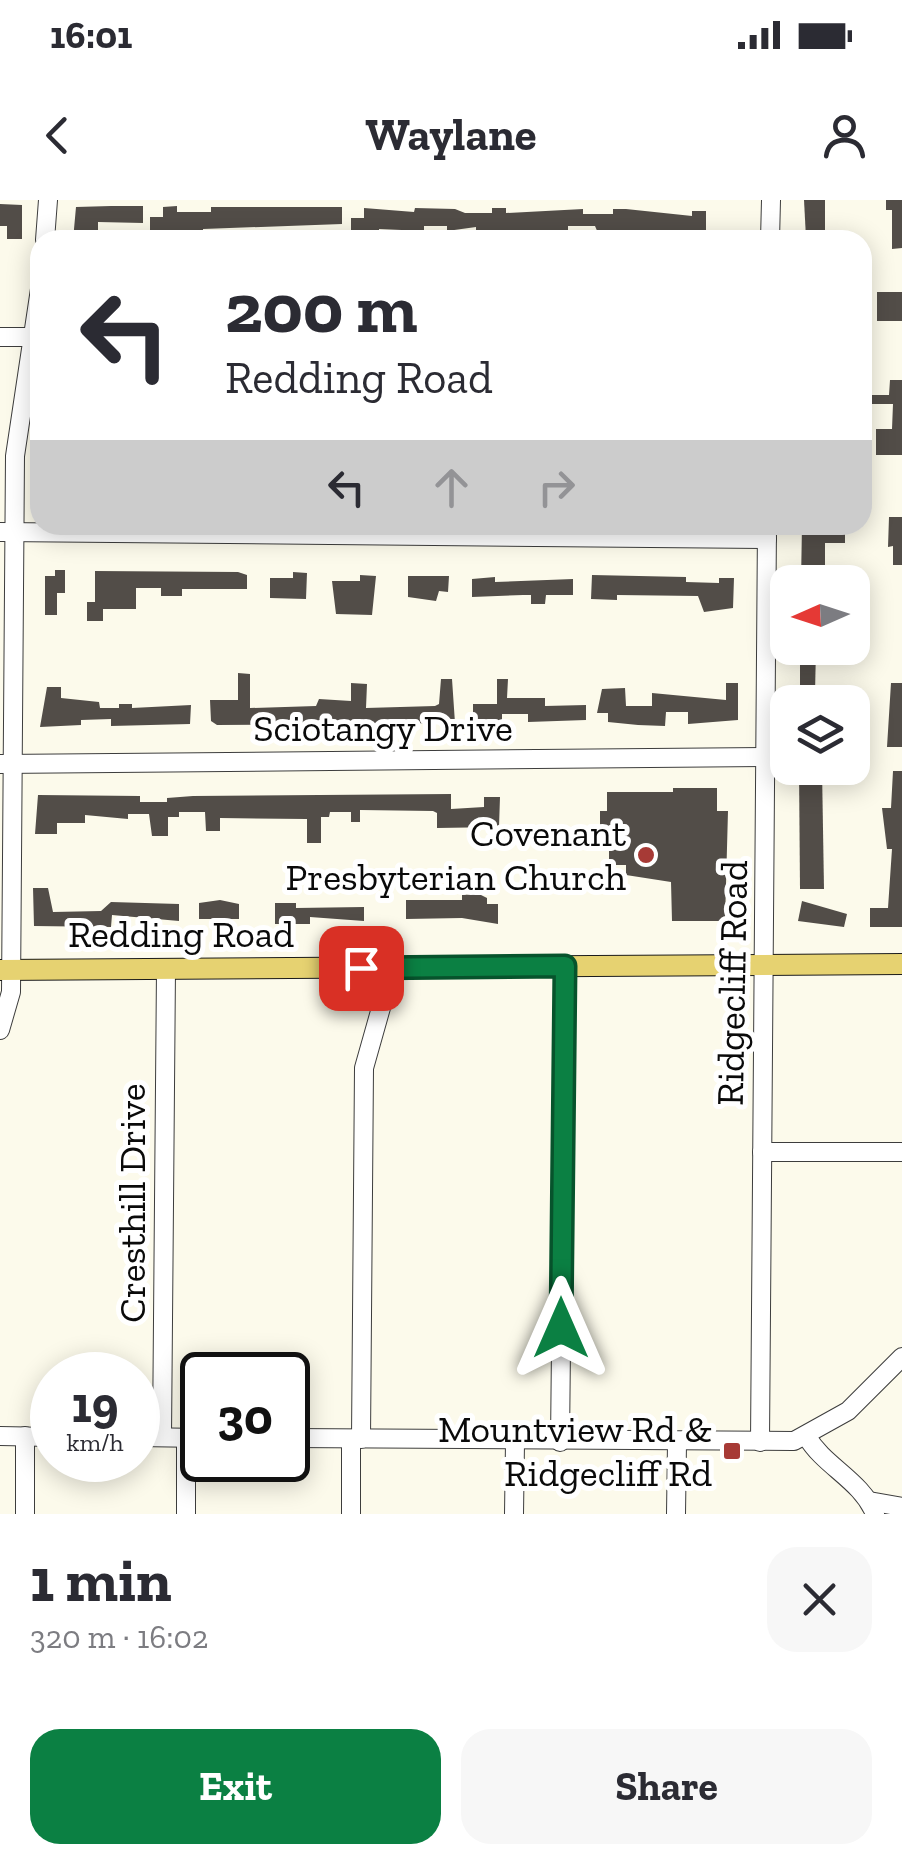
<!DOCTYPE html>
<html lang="en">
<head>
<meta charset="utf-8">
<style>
	:root { --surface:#fff; --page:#f7f7f7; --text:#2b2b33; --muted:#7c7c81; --accent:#0b8043 }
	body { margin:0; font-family:"Zilla Slab",serif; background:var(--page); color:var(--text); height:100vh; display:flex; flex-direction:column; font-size:38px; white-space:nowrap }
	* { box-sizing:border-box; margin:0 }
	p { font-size:32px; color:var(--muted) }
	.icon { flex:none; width:55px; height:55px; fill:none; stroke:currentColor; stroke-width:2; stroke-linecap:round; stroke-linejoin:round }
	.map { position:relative; height:1314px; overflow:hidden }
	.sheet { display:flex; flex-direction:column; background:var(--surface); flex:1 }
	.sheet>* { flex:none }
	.top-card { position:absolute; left:30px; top:30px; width:842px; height:305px; border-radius:30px; box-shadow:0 5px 25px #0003; background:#fff; color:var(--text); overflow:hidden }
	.needle { width:65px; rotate:267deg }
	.buttons { position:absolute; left:770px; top:365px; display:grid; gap:20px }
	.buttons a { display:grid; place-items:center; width:100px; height:100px; border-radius:20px; background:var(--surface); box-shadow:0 5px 25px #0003; font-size:50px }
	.speed { position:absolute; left:30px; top:1152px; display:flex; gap:20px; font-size:50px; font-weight:700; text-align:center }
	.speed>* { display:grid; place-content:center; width:130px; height:130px; border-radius:50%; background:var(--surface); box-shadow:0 5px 25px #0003; line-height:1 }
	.speed small { font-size:25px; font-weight:400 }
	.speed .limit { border:5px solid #111; border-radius:15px; background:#fff; color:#111 }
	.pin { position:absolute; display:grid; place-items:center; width:85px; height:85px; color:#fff; margin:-42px; border-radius:20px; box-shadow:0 5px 15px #0006 }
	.me { position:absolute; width:110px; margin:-55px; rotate:0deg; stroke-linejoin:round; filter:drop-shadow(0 0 8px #0008) }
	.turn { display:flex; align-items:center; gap:35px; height:210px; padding:0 30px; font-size:45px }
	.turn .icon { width:130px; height:130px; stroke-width:2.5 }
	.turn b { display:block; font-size:70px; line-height:85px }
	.lanes { display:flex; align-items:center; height:95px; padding:0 30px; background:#0003; justify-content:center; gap:50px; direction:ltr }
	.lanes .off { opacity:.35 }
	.round { display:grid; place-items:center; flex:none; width:105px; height:105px; border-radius:30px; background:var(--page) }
	.head { display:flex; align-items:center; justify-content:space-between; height:170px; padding:0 30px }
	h1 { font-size:60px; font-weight:700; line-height:75px }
	.button { display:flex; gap:20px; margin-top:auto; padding:20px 30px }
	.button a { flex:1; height:115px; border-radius:30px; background:var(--accent); color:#fff; font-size:40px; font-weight:700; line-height:115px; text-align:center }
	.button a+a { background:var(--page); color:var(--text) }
	.status { display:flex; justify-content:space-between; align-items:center; height:70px; padding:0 50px; background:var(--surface); direction:ltr }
	.status svg { height:28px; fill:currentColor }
	header { display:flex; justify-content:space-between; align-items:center; height:130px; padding:0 30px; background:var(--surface); font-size:45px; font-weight:700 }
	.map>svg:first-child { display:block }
</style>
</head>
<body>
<div class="status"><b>16:01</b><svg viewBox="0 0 49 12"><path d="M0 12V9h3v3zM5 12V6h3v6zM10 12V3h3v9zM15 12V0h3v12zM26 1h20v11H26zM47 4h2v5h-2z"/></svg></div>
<header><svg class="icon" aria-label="back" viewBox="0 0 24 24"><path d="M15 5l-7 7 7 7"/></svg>Waylane<svg class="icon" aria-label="person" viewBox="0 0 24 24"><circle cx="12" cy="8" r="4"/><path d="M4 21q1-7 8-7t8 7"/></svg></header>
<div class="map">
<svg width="902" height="1314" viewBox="0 0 902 1314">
	<rect width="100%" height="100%" fill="#fcfaeb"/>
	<!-- building -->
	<g fill="#524d48">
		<path d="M804,0h21v38h-19z"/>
		<path d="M886,0h16v48l-10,1v-39h-6z"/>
		<path d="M0,4l22,1v34h-15v-13h-7z"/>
		<path d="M111,6h32v17l-45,-1v18h-25l3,-33z"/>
		<path d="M177,6v6h34v-5h131v17l-139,5v5l-53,-3v-14h13v-10z"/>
		<path d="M364,8l50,4 1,-4 40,1 10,4h27v-5h14v5l77,-4v5h30v-5h13l66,7v-5h14v22h-108l-3,-7h-27v14h-13v-8h-49v7h-30v-12l-29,4v-5h-23v5l-45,-2v7l-28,-1v-17h13z"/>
		<rect x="877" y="92" width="25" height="29"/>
		<path d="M890,180h12v75h-26v-26h16l1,-25h-26v-9h22z"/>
		<path d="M889,317h13v48h-9v-19l-5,1z"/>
		<path d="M802,325h18v9h25v9h-20v39h-24z"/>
		<path d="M55,370h10v23h-8v22h-12v-39h10z"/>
		<path d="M95,371l143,1 9,3v14h-65v7h-21v-8h-25v21h-33v12h-16v-19h8z"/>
		<path d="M293,372l14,1 -1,26 -36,-1v-20h23z"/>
		<path d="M360,375l16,1 -4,39 -36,-1 -4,-33h28z"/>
		<path d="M592,375l94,2v5l33,1v-5h15l-1,30 -29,4 -6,-16 -81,-1v5l-26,-1z"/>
		<path d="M408,376h41l-1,16 -9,-1 -3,10 -28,-4z"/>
		<path d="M495,377v5l78,-3v16h-27l-1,9h-14v-9h-8l-51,2v-18z"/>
		<path d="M800,448h16l-1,45 -15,-1z"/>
		<path d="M238,473l12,1v34l66,-2 3,-7 32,2v-18l16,1 -1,24 69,-2 4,-2 2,-25h11l3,44 -238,2 -6,-4 -1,-21h28z"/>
		<path d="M497,479h11l-1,19h38v8l41,-1v15l-58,2v-8h-26v8h-29v-18h24z"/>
		<path d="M726,483h12v37l-50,4v-12h-22l-1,14 -27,-1 -30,-3v-9h-11l5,-24 23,-1 1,18h26v-13l74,7z"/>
		<path d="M891,483h11v64h-15z"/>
		<path d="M47,487h14v11l38,4 1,6h19v-4h13v4l59,-3 -1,19 -79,2v-7l-30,1v5l-41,2z"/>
		<path d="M799,569h23l2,120h-24z"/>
		<path d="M893,571h9v156h-32v-19h18l4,-59h-5l-5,-41h9z"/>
		<path d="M673,588h44v23h11l-3,110h-53l-1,-39 -45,-7v-10h-17v-21h-9v-33h7v-19h66z"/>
		<path d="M451,594v15l33,-2v-10h16l-1,30 -62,1v-15l-4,-2 -73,-1v12h-9v-10h-21l-1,5h-8v26h-14v-24l-87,-1v13h-14l-1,-19h-26v5h-11v19h-16l-3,-22h-21v5l-43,-4v8h-28v11h-22l3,-39 102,1v6h27v-4l26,-2z"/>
		<path d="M33,688h15l5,24 48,-1 10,-9 68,2v17l-67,-6 -1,12 -77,-1z"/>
		<path d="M479,694l8,4v6h11v20l-36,-6 -56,1v-19h56v-5z"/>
		<path d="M220,700l19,4v15h-40v-16z"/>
		<path d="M802,701l45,13 -3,13 -46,-6z"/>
		<path d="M275,703h21v5l68,-1v14l-54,-4v7h-35z"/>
	</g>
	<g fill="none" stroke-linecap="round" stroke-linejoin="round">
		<defs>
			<g id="minor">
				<path d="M45,40l3,-40"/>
				<path d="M770,40l1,-40"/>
				<path d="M0,137h40"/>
				<path d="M0,332l767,7"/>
				<path d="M0,564l766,-7"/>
				<path d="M0,830l11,-38 4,-536 25,-167"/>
				<path d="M762,952h140"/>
				<path d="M0,1236l52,1"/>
				<path d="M138,1237l64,1"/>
				<path d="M162,1237l4,-468"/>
				<path d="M807,1237c18,30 54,43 68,77"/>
				<path d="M288,1238l506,3 54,-30 54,-54"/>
				<path d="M361,1239l3,-371 22,-78 2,-23"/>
				<path d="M560,1242l5,-476"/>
				<path d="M760,1242l7,-917"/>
				<path d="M869,1301l33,6"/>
				<path d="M25,1314v-78"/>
				<path d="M186,1314v-76"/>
				<path d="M351,1314v-75"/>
				<path d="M514,1314l1,-72"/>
				<path d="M676,1314l1,-71"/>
			</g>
			<path id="major" d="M0,770l902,-6"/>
		</defs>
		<!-- minor casing -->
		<use href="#minor" stroke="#3d3d3d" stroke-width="20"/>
		<!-- major casing -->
		<use href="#major" stroke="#1b1b1b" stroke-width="22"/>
		<!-- minor -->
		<use href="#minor" stroke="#fff" stroke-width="18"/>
		<!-- major -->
		<use href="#major" stroke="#e6d271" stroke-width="20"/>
	</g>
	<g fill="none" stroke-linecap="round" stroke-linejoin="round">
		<defs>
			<path id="route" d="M361,768l204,-2 -4,362"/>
		</defs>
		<!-- route casing -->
		<use href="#route" stroke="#07532c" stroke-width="25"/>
		<!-- route -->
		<use href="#route" stroke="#0b8043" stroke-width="18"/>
	</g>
	<!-- markers -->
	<g fill="#a73a36" stroke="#fff" stroke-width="4">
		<circle cx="646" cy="655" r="10"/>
		<rect x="722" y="1241" width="20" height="20" rx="5"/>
	</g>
	<g text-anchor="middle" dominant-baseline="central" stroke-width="10" stroke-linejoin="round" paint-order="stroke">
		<!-- street labels -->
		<g font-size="38" fill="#0a0a0a" stroke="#fff">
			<text x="383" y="528">Sciotangy Drive</text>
			<text x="181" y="734">Redding Road</text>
			<text transform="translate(732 783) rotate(-89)">Ridgecliff Road</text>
			<text transform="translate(132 1003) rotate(-90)">Cresthill Drive</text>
		</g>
		<!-- poi labels -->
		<g font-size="38" fill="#0a0a0a" stroke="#fff" text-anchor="end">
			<text x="626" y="633">Covenant<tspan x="626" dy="44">Presbyterian Church</tspan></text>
			<text x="712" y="1229">Mountview Rd &amp;<tspan x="712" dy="44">Ridgecliff Rd</tspan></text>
		</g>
	</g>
</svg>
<div class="buttons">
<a><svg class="needle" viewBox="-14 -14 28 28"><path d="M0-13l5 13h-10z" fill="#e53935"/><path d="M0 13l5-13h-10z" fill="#7c7c81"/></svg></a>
<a><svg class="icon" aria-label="layers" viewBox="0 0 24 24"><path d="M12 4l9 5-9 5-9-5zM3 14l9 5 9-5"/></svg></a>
</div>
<div class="speed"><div>19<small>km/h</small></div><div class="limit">30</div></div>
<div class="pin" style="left:361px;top:768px;background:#d93025"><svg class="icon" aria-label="arrive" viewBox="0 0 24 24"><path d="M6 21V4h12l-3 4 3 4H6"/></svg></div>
<svg class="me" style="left:561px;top:1128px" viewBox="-20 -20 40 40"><path d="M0-17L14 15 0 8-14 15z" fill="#0b8043" stroke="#fff" stroke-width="4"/></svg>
<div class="top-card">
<div class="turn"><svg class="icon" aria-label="left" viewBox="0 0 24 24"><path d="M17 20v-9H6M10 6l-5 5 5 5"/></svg><div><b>200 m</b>Redding Road</div></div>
<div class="lanes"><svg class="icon" aria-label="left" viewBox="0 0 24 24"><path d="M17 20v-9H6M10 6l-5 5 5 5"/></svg><svg class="icon off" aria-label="ahead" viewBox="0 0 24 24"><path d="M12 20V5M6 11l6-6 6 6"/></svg><svg class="icon off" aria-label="right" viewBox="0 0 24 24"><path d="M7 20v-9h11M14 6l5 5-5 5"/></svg></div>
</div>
</div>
<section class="sheet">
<div class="head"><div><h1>1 min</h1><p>320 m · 16:02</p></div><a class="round"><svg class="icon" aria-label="close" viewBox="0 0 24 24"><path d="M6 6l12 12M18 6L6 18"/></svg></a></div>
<div class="button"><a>Exit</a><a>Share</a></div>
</section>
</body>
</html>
